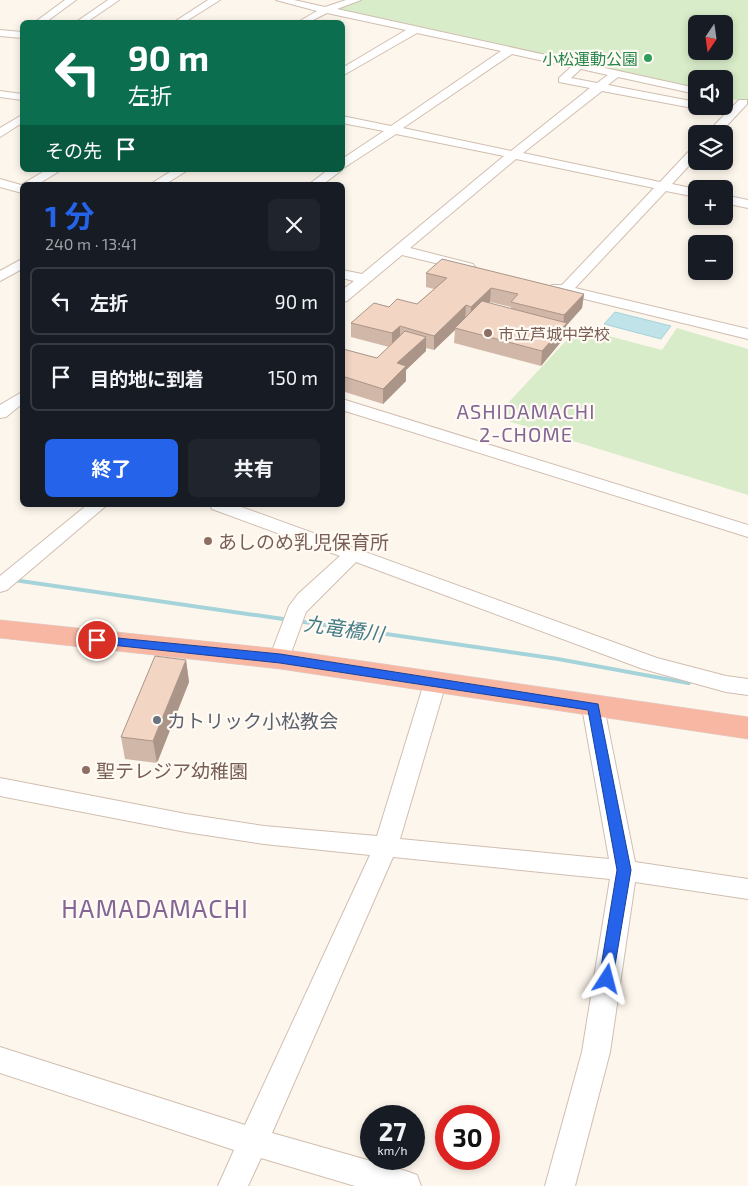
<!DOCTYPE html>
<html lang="ja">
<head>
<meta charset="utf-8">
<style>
	:root { --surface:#171b24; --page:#20242c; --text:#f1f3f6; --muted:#9ea1a6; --line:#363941; --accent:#2563eb }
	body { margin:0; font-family:"Exo 2","Noto Sans JP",sans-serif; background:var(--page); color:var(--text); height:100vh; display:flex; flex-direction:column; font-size:19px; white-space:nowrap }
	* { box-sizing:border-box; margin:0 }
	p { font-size:16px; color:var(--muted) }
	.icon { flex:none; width:28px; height:28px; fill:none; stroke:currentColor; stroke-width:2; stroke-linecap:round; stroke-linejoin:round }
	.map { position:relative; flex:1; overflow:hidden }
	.details { position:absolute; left:20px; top:182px; width:325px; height:325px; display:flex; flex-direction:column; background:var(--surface); border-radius:8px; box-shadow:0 2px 8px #0003 }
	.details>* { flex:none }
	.top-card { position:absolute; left:20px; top:20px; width:325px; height:152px; border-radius:8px; box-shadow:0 2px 8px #0003; background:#0b6e4f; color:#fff; overflow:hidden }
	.needle { width:32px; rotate:193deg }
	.buttons { position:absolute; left:688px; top:15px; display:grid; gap:10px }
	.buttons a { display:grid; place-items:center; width:45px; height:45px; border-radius:8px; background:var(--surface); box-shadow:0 2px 8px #0003; font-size:25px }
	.speed { position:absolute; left:360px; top:1105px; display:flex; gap:10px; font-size:25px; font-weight:700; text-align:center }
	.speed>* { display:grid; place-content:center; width:65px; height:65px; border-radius:50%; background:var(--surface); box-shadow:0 2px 8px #0003; line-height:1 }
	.speed small { font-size:12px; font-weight:400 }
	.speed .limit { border:8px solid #d22; background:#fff; color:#111 }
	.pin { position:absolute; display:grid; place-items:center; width:42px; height:42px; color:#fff; margin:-21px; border:2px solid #fff; border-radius:50%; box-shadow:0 1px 5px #0007 }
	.me { position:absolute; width:55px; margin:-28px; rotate:9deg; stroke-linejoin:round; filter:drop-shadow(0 0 4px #0008) }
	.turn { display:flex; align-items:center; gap:18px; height:105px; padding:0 25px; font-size:22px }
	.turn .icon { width:65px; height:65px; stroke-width:2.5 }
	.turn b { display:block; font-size:35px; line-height:42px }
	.then { display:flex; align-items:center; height:48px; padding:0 25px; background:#0003; gap:10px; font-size:19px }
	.round { display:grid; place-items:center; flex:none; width:52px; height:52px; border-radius:8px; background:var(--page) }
	.head { display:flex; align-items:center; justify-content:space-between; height:85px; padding:0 25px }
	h1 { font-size:30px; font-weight:700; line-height:38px; color:var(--accent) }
	.action { display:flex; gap:10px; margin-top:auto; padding:10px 25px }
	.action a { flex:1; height:58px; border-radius:8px; background:var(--accent); color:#fff; font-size:20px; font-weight:700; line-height:58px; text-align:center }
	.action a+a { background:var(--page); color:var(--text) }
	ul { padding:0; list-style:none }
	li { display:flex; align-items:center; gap:15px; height:68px; margin:0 10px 8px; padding:0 15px; border:2px solid var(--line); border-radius:8px }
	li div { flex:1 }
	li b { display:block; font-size:19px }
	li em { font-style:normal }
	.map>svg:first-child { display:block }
</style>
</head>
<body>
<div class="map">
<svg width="748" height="1186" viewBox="0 0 748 1186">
	<rect width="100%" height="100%" fill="#fdf6ec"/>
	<!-- green -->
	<g fill="#d8ecc9" fill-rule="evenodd">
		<path d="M356,0h392v103l-24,-6v-18h-28v12l-371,-81zM696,24h28v27h-28z"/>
		<path d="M578,328l84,22 15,-22 71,21v146l-253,-78z"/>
	</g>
	<!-- water -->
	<path fill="#bfe3e8" stroke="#a5d3da" d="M615,312l56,14 -10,13 -57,-15z"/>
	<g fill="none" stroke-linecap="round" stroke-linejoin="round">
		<!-- stream -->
		<path fill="#a5d3da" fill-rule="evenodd" d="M0,576l558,81 130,24h2l1,2 -1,2h-2l-130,-24 -558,-81z"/>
		<defs>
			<g id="minor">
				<path d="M65,0h11l-30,22h-11z"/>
				<path d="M108,0h11l-32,22h-11z"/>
				<path d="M208,0h12l-35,22h-11z"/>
				<path d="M276,0h18l31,7 21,-7h15l-24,9 359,79v6l-78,-17 -10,8 88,17v4l35,2 8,-8h8v4l-28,30h-13l19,-20 -123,-23 -79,62 137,29 32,-34 4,-1v11l-24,26 24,5v8l-30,-6 -91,97 173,41v10l-196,-48 -2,-3 2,-3h10l92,-97 -138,-29 -106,89 63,16 2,3 -2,3 -5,1 -66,-16 -55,46 -5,1v-12l12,-9 -12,-3v-8l20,4 142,-118 -108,-22 -54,35v-10l42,-28 -42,-8v-7l49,10 110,-75 -84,-18 -75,43v-8l64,-38 -79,-17 -18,9h-11l19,-11zM512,54l59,13 -12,11v4l31,6 -79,63 -108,-23zM581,69l27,6 -11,8 -26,-5z"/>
				<path d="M0,30l22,2v6l-22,-2z"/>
				<path d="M0,91l22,3v6l-22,-3z"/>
				<path d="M22,115v8l-22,14v-9z"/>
				<path d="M46,170h15l-24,15h-15v8l-22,-6v-8l21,6z"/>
				<path d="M173,170h15l-24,15h-15z"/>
				<path d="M328,170h14l-20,15h-14z"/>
				<path d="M724,195l24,5v8l-24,-5z"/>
				<path d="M22,259v10l-22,12v-10z"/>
				<path d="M22,392v12l-16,13 -6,1v-13z"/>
				<path d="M342,399l406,126v12l-406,-127z"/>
				<path d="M87,505h20l-100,85 -7,2v-16z"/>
				<path d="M210,505h26l421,153 69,18 22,3v16l-22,-3 -83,-23 -287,-107 -50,50 -19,52 -7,2 -7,-2 -4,-5 20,-53 9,-12 42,-38 -128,-47z"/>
				<path d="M435,676l8,2 3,5 -46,156 209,20 -27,-152 3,-6 8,-2 8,2 3,6 31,155 113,17v20l-113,-17 -25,170 -35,134h-30l37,-134 28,-173 -217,-22 -121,276 134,38 11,4 4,11h-66l-94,-28 -13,28h-30l16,-36 -234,-77v-26l245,78 125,-270 -106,-11 -78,-12 -186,-36v-18l186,36 78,12 113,10 47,-153 3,-5z"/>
			</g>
			<path id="highway" d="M0,620l280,29 468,68v22l-468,-70 -280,-31z"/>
		</defs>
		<!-- minor casing -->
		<use href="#minor" stroke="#d1beb0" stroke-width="2"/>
		<!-- highway casing -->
		<use href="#highway" stroke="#dad1cd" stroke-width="1"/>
		<!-- minor -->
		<use href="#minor" fill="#fff" fill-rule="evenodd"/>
		<!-- highway -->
		<use href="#highway" fill="#f7b7a3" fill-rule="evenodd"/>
	</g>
	<!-- wall -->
	<g fill="#d1b7a8" fill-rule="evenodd">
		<path d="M426,273l158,21 -2,14 -16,18 -1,11 -24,29 -87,-23 1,-13 -21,20 -8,-2v3l-20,19v11l-23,23 -41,-13v-41l35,8 12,-11 -38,-10v-14l38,-16 28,-3 17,-15 -8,-2zM490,302l21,5v2l-22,-6z"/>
		<path d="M186,660l3,22 -32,81 -32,-4 -4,-22z"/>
	</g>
	<!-- shaded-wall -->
	<g fill="#aa9588">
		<path d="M491,288l-1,14 -20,19 1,-14z"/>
		<path d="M584,294l-2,14 -16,18 -1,11 -24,29 1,-15 21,-24 1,-12z"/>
		<path d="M466,305l-1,15 -10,8v2l-21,20v-14z"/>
		<path d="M400,326v15l-8,7v-15z"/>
		<path d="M426,337v14l-20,19v11l-23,23v-15l14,-26z"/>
		<path d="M186,660l3,22 -32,81 -4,-22z"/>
	</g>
	<!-- building -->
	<g fill="#f3d5c3" stroke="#aa9588">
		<path d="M442,259l142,35 -20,21 -53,-13 7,-8 -27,-6 -20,19 -5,-2 -32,31 -34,-10 -8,7 -41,-10 23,-20 15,4 8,-8 20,5 30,-26 -21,-5z"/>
		<path d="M482,301l85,22 -25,28 -87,-23z"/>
		<path d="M405,331l21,6 -29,26 9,3 -23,23 -41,-13v-26l1,-1 34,9z"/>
		<path d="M155,656l31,4 -33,81 -32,-4z"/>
	</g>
	<!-- route -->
	<path fill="#2563eb" stroke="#184099" d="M97,636l183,18 318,50 33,166 -19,113 -5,2 -5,-2 -3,-4 18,-109 -29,-160 -308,-47 -187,-20 -2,-3z"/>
	<!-- markers -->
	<circle fill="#2e9e5b" stroke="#fffaf3" stroke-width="2" cx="648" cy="58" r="5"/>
	<g fill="#8d6e63" stroke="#fffaf3" stroke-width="2">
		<circle cx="488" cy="333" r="5"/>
		<circle cx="208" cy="541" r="5"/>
		<circle cx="86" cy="770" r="5"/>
	</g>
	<circle fill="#6b7280" stroke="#fffaf3" stroke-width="2" cx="157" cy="720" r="5"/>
	<g text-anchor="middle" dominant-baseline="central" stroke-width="4.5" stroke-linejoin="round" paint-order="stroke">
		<!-- far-leisure labels -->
		<g font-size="16" fill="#27864d" stroke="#fffaf3" text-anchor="end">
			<text x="638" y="58">小松運動公園</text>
		</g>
		<!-- far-education labels -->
		<g font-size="16" fill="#785e54" stroke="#fffaf3" text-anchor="start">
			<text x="498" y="333">市立芦城中学校</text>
		</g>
		<!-- education labels -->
		<g font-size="19" fill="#785e54" stroke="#fffaf3" text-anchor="start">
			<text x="218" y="541">あしのめ乳児保育所</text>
			<text x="96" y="770">聖テレジア幼稚園</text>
		</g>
		<!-- worship labels -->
		<g font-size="19" fill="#5b616d" stroke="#fffaf3" text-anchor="start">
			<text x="167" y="720">カトリック小松教会</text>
		</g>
		<!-- neighbourhood labels -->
		<g font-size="20" letter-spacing="1" fill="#846695" stroke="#fffaf3">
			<text x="526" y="411">ASHIDAMACHI<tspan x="526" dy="23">2-CHOME</tspan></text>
		</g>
		<!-- water labels -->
		<g font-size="20" font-style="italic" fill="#437c86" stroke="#fffaf3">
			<text transform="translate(344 628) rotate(8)">九竜橋川</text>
		</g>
		<!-- near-quarter labels -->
		<g font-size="25" letter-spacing="1" fill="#846695" stroke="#fffaf3">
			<text x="155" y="908">HAMADAMACHI</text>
		</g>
	</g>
</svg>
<div class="buttons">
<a><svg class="needle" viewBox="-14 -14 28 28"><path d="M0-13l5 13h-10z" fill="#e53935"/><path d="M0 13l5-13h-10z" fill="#9ea1a6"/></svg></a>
<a><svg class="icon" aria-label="sound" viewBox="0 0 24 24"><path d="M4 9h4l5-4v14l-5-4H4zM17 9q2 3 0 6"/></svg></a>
<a><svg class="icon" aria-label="layers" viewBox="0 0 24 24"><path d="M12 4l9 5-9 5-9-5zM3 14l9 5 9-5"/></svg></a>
<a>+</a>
<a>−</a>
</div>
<div class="speed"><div>27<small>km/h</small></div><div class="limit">30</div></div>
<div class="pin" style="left:97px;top:640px;background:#d93025"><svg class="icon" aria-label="arrive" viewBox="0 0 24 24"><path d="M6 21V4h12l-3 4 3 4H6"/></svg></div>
<svg class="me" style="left:607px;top:979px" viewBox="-20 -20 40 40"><path d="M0-17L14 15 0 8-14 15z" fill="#2563eb" stroke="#fff" stroke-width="4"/></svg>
<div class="top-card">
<div class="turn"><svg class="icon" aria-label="left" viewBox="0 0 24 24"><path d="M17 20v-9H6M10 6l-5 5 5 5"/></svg><div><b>90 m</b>左折</div></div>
<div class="then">その先<svg class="icon" aria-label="arrive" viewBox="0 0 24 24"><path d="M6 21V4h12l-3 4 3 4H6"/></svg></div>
</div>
<section class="details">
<div class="head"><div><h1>1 分</h1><p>240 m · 13:41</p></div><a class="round"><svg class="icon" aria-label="close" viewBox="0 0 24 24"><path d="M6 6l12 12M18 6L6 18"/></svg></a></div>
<ul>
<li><svg class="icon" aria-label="left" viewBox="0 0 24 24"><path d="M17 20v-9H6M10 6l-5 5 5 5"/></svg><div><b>左折</b></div><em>90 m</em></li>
<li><svg class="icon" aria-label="arrive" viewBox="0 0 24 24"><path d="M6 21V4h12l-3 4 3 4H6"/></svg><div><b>目的地に到着</b></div><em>150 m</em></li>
</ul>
<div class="action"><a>終了</a><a>共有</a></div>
</section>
</div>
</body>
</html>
